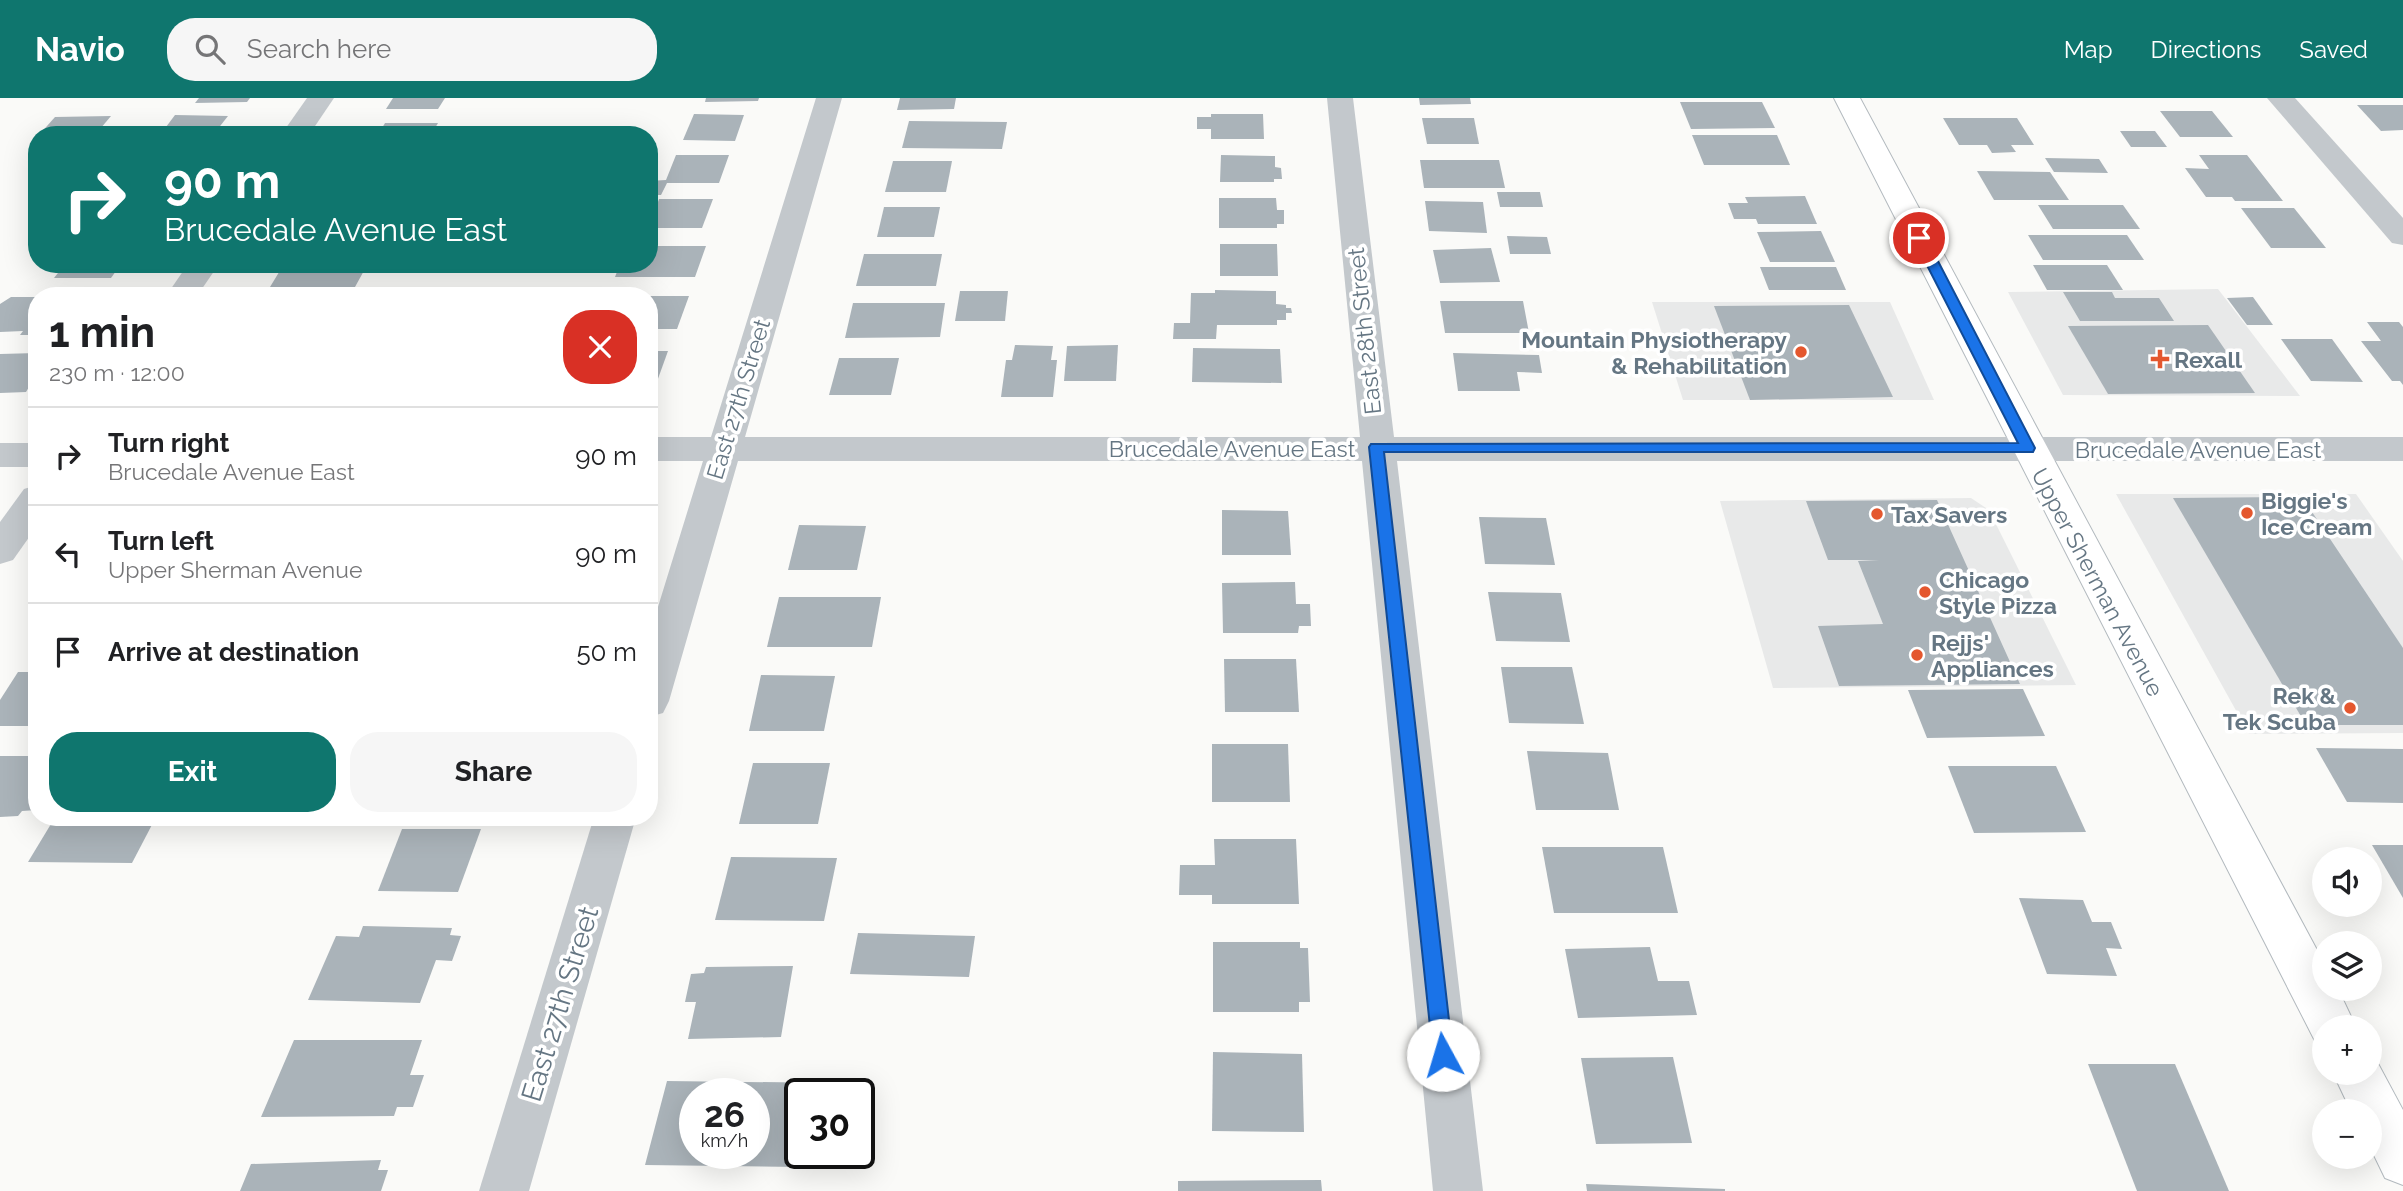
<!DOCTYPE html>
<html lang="en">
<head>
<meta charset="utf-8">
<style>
	:root { --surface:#fff; --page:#f6f6f6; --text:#202124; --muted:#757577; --line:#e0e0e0; --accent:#0f766e }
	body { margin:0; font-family:Raleway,sans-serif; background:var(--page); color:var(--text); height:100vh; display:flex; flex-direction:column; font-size:26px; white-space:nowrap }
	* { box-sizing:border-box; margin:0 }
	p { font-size:23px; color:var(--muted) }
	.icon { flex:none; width:38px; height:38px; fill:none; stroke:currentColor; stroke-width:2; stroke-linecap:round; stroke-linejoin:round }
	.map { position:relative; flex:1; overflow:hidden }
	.details { position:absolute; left:28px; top:189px; width:630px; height:539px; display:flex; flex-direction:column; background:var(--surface); border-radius:28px; box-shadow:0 7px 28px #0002 }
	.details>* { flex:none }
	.banner { position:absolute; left:28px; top:28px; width:630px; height:147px; border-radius:28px; box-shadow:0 7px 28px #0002; background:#0f766e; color:#fff; overflow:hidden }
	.buttons { position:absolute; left:2312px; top:749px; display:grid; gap:14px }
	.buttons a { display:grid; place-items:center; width:70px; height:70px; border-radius:50%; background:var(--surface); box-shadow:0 7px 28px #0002; font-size:35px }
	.speed { position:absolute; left:679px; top:980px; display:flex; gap:14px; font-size:35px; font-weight:700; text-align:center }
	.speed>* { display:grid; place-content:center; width:91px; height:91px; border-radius:50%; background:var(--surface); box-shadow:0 7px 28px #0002; line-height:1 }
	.speed small { font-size:18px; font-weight:400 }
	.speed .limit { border:4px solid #111; border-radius:10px; background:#fff; color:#111 }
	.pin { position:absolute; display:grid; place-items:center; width:60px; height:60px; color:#fff; margin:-30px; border:4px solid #fff; border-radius:50%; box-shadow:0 2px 7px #0007 }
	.me { position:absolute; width:77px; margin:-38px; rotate:354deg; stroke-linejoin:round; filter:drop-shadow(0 0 5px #0008) }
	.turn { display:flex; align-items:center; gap:24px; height:147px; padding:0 21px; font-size:32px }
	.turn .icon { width:91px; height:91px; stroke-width:2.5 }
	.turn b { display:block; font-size:49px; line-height:60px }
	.round { display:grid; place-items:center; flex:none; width:74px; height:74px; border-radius:28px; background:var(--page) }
	.summary { display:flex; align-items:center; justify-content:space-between; height:119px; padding:0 21px }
	h1 { font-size:42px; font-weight:700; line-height:52px }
	.cta { display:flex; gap:14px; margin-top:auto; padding:14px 21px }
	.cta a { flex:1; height:80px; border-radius:28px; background:var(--accent); color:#fff; font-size:28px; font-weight:700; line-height:80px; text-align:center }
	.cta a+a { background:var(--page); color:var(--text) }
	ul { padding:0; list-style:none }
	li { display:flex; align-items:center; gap:21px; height:98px; padding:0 21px; border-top:2px solid var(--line) }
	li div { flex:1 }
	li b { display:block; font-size:26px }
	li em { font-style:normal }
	header { display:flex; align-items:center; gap:42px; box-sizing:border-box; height:98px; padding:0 35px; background:var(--accent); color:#fff }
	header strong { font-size:33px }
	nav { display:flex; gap:38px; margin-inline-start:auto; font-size:24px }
	.search { width:490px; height:63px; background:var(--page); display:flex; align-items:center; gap:18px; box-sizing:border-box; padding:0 24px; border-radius:28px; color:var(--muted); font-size:26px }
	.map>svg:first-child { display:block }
</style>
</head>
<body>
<header>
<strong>Navio</strong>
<div class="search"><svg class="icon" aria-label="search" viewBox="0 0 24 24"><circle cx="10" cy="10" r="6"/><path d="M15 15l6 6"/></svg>Search here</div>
<nav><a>Map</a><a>Directions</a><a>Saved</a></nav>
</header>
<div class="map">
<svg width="2403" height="1093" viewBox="0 0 2403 1093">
	<rect width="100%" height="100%" fill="#fafaf8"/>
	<!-- built -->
	<g fill="#e8e9e9">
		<path d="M2218,191l82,107 -237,-1 -55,-103z"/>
		<path d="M1652,204h238l44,98h-251z"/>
		<path d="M2116,396h240l47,67v172l-154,1z"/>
		<path d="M1971,400l18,12 87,175 -303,3 -53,-187z"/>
	</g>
	<!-- building -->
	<g fill="#aab3b9" fill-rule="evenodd">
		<path d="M199,0h51l-3,4 -52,1z"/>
		<path d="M393,0h52l-7,11h-52z"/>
		<path d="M706,0h53l-1,3 -53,1z"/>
		<path d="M900,0h56l-2,11 -57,1z"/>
		<path d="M1419,0h51l1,6 -51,1z"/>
		<path d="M1680,4h82l13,26 -84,1z"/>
		<path d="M2357,7h46v25l-22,1z"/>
		<path d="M2160,13h52l21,26h-53z"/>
		<path d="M694,16l50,1 -9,26 -52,-1z"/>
		<path d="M1211,16h52l1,25h-53v-10h-14v-12h14z"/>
		<path d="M175,17l53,1 -15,19h-53z"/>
		<path d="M111,18l-16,19h-56l16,-18z"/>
		<path d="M1422,20h52l5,26h-52z"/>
		<path d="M1943,20h74l17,27h-23l5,7 -24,1 -5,-8h-28z"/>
		<path d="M909,23l98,1 -5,27 -100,-1z"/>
		<path d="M385,25h53l-7,12h-53z"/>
		<path d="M2120,33h35l12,16h-36z"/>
		<path d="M1692,37h85l13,30h-86z"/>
		<path d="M676,57h53l-10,28h-52l-6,12h-12v-14l17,-1z"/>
		<path d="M1221,57l54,1v11l6,1 1,11h-8v3h-54z"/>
		<path d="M2199,57h48l36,46h-48l-3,-4h-26l-21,-29 24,1z"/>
		<path d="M2045,60l54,1 9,14 -54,-1z"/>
		<path d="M1420,62h79l6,28h-81z"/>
		<path d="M893,63h59l-6,31h-61z"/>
		<path d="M1977,73l73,1 19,28h-75z"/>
		<path d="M1497,94h43l3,15h-43z"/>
		<path d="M1805,98l12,28h-59l-2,-5h-22l-6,-16h20l-3,-6z"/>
		<path d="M1219,100h57l1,12h7v14h-7v4h-58z"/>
		<path d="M659,101h54l-11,29h-53z"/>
		<path d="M1425,103l58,1 4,31 -58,-2z"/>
		<path d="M2038,107h85l17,24h-87z"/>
		<path d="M884,109h56l-6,30h-57z"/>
		<path d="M2241,110h53l32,40h-55z"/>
		<path d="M1821,133l14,31h-65l-13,-30z"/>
		<path d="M2028,137h99l17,25h-101z"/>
		<path d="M1507,138l40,1 4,17h-41z"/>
		<path d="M1220,146h57l1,32h-58z"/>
		<path d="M649,148h57l-11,31h-80l5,-13h29z"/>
		<path d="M1491,150l9,34 -60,1 -7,-33z"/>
		<path d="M864,156h78l-6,32h-80z"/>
		<path d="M65,166h56l-10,14h-57z"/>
		<path d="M284,166h60l-2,4 24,-1 -11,20h-85z"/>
		<path d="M2033,167h74l16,25h-76z"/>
		<path d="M1760,169h76l10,23h-77z"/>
		<path d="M1215,192l61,1v13l10,1v3h5l1,5h-6v7h-9v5h-60l-1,14h-43l1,-16h16l1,-30h24z"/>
		<path d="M960,193h48l-3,30h-50z"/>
		<path d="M2063,194h49l3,6h44l15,23h-94z"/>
		<path d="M649,198h40l-12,33h-28z"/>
		<path d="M11,199h26v38h-17l3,-4 -23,1v-28z"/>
		<path d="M2253,199l20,28h-26l-20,-27z"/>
		<path d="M1440,203h83l6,32h-84z"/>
		<path d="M853,205h92l-5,34 -95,1z"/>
		<path d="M1849,207l44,92 -143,3 -36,-94z"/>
		<path d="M2367,224h32l4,5v58l-3,-4h-8l-31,-40h20z"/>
		<path d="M2208,227l47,68 -147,1 -40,-68z"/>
		<path d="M2281,241h51l31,43 -52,-1z"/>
		<path d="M1015,247l38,1 -2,14h6l-4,37h-52l5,-37h6z"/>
		<path d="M1118,247l-2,36h-52l3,-35z"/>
		<path d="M1193,250l87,1 2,34 -90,-1z"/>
		<path d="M649,253h19l-13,36h-6z"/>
		<path d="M37,255v33l-8,1 -3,5 -26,1v-39z"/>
		<path d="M1453,255l86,2 3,18 -25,-1 3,19h-62z"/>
		<path d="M839,260h60l-8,37h-62z"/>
		<path d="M2302,399l101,151v77h-97l-133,-227z"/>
		<path d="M1937,402l83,184 -181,2 -21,-60 65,-2 -25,-63 21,-1h-51l-22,-59z"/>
		<path d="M1222,412l66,1 3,44h-69z"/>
		<path d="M1479,419l67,1 9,47 -70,-1z"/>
		<path d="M799,427l67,1 -9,44h-69z"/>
		<path d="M1295,484l1,22h14l1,22h-12l-1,7h-75l-1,-50z"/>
		<path d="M1488,494l73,1 9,49 -74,-1z"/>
		<path d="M779,499h102l-9,50h-105z"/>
		<path d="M1224,561h72l3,53h-74z"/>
		<path d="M1501,569h71l12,57 -75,-1z"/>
		<path d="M18,574h19v54h-37v-26z"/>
		<path d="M761,577l74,1 -11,55h-75z"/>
		<path d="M2023,591l22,47 -118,2 -19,-48z"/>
		<path d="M1212,646h76l2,58h-78z"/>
		<path d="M2316,650l87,1v54l-56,-1z"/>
		<path d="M1527,653l81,2 11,57h-83z"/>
		<path d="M0,658h37v54l-15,1 -4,5 -18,1z"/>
		<path d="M753,665h77l-12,61h-79z"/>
		<path d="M1948,668h108l30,66 -112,1z"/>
		<path d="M54,721h101l-23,44 -104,-1z"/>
		<path d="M402,731h79l-23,63 -80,-1z"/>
		<path d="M1214,741h82l3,65h-87v-9h-33l1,-30h35z"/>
		<path d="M2372,747h31v53z"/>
		<path d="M1542,749h121l15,66h-124z"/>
		<path d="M731,759l106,1 -13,63 -109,-1z"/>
		<path d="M2019,800l64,2 9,22h19l11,27 -16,-1 11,28 -70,-2z"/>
		<path d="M363,828l89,2 -2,7 11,1 -9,25 -16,-1 -16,43 -112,-3 28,-64 23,1z"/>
		<path d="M858,835l117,3 -6,41 -119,-3z"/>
		<path d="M1213,844h87v6h8l2,54h-11v10h-86z"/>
		<path d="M1650,849l8,34h31l8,34 -119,3 -13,-69z"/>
		<path d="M793,868l-12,71 -93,2 8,-37h-11l6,-28 13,-1 2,-6z"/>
		<path d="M294,942h128l-12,35h14l-11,32h-16l-3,9 -133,1z"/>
		<path d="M1213,954l89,2 2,78 -92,-1z"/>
		<path d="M1673,959l19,86 -96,1 -15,-86z"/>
		<path d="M2088,966h87l54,127h-92z"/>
		<path d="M667,983l169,2 -2,11h-34v59h24l-1,7 -25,1v6l-153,-2zM695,996h59v59h-59z"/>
		<path d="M381,1062l-3,10h10l-7,21h-141l11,-27z"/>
		<path d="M1321,1082l1,11h-144v-10z"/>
		<path d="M1586,1086l139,5v2h-138z"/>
	</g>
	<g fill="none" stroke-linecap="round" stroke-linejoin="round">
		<defs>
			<g id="secondary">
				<path d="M1834,0h26l464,865v26h14l18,38h-32v19l-8,-3z"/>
				<path d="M2370,956l4,2 29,54v75l-18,-7 -15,-31v-36h-19l-18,-38h37z"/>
			</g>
		</defs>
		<!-- secondary casing -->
		<use href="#secondary" stroke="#b3babf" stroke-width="2"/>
		<!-- minor -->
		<g fill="#c3c8cc" fill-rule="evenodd">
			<path d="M307,0h27l-25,37h-28z"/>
			<path d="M816,0h26l-97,339h615l-33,-339h26l41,339h1009v24h-1006l86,730h-50l-71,-730h-624l-69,240 -6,12 -14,4v-81l54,-175h-54v-24h62z"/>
			<path d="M2267,0h28l108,120v27l-11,-2z"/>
			<path d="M188,166h31l-22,32h-31z"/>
			<rect x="0" y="345" width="37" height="24"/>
			<path d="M37,387v41l-24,34 -13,4v-42l24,-33z"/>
			<path d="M594,719h42l-107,374h-50z"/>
		</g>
		<!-- secondary -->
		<use href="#secondary" fill="#fff" fill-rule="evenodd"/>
	</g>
	<!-- route -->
	<path fill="#1a73e8" stroke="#114b97" stroke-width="2" d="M1919,136l7,4 109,210 -2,4h-649l69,603 -3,7 -7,3 -7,-3 -3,-7 -64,-608 2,-3 647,-1 -105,-205z"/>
	<!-- markers -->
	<g fill="#e4572e" stroke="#fff" stroke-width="2.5">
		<circle cx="1801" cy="254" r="7"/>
		<path d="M2156.5 250.5h7v7h7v7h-7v7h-7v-7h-7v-7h7z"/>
		<circle cx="2247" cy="415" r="7"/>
		<circle cx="1877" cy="416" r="7"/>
		<circle cx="1925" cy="494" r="7"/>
		<circle cx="1917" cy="557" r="7"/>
		<circle cx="2350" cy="610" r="7"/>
	</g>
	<g text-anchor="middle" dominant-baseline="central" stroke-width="7" stroke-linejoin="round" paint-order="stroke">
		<!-- street labels -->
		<g font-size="23" fill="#657683" stroke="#fff">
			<text transform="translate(1364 233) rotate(-96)">East 28th Street</text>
			<text transform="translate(738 301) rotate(-73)">East 27th Street</text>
			<text x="1232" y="350">Brucedale Avenue East</text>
			<text x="2198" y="351">Brucedale Avenue East</text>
			<text transform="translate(2098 484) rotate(62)">Upper Sherman Avenue</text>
		</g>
		<!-- poi labels -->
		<g font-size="23" font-weight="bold" fill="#657683" stroke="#fff" text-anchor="start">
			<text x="1787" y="241" text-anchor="end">Mountain Physiotherapy<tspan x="1787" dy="26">&amp; Rehabilitation</tspan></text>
			<text x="2174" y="261">Rexall</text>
			<text x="2261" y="402">Biggie's<tspan x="2261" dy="26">Ice Cream</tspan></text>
			<text x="1891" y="416">Tax Savers</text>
			<text x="1939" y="481">Chicago<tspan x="1939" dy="26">Style Pizza</tspan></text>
			<text x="1931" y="544">Rejjs'<tspan x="1931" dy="26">Appliances</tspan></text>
			<text x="2336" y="597" text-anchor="end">Rek &amp;<tspan x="2336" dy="26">Tek Scuba</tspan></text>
		</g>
		<!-- near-street labels -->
		<g font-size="28" fill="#657683" stroke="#fff">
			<text transform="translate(560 906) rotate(-73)">East 27th Street</text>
		</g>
	</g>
</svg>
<div class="buttons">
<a><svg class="icon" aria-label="sound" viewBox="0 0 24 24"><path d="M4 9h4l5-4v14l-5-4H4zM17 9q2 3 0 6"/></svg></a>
<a><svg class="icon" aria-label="layers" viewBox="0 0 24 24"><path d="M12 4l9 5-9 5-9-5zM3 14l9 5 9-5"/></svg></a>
<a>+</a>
<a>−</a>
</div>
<div class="speed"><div>26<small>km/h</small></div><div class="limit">30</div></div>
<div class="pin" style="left:1919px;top:140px;background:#d93025"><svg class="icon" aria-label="arrive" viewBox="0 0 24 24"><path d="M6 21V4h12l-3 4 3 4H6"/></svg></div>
<svg class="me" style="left:1443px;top:957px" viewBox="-20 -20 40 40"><circle r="19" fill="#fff"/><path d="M0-13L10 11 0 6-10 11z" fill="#1a73e8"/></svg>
<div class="banner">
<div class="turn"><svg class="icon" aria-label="right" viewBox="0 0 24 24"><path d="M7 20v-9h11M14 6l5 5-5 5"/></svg><div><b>90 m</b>Brucedale Avenue East</div></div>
</div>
<section class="details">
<div class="summary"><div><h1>1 min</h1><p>230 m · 12:00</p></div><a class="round" style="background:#d93025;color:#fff"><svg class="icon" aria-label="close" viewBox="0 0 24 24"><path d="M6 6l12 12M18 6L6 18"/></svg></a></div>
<ul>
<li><svg class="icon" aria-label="right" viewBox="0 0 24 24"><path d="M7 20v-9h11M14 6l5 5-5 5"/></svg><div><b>Turn right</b><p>Brucedale Avenue East</p></div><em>90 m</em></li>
<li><svg class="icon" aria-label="left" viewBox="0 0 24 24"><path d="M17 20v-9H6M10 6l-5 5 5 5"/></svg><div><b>Turn left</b><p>Upper Sherman Avenue</p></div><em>90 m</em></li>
<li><svg class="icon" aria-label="arrive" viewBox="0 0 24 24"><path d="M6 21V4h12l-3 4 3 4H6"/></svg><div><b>Arrive at destination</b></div><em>50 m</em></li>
</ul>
<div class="cta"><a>Exit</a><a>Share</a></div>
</section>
</div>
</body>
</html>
